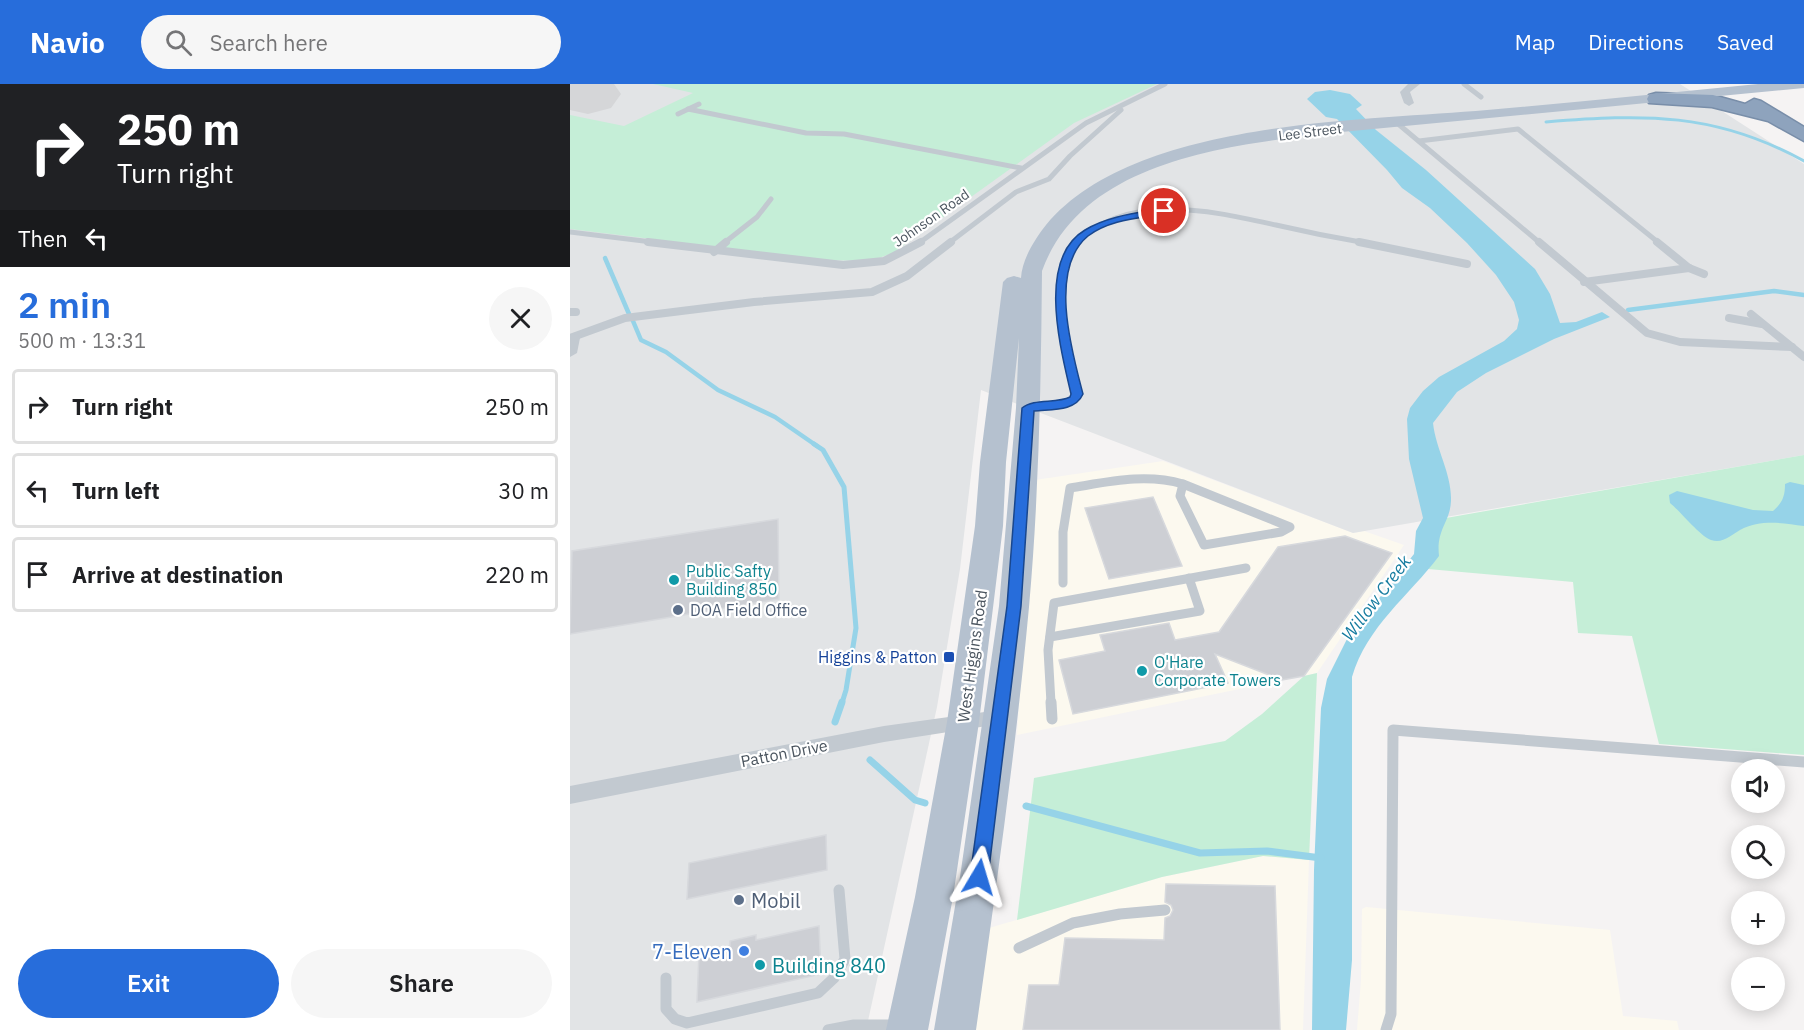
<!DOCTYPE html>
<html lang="en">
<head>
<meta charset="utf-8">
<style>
	:root { --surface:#fff; --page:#f6f6f6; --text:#202124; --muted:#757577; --line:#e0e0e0; --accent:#276ddb }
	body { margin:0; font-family:"IBM Plex Sans",sans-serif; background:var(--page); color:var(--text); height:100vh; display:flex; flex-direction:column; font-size:22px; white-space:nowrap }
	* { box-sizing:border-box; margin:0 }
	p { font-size:20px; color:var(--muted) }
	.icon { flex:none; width:33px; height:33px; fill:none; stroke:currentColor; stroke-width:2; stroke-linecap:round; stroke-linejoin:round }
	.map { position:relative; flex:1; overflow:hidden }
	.panel { display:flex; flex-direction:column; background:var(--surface); width:570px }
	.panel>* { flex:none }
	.top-card { background:#202124; color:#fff; overflow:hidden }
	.fabs { position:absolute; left:1161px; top:675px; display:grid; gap:12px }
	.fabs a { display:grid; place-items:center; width:54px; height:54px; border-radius:50%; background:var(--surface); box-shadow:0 3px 15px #0003; font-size:30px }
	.pin { position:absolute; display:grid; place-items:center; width:51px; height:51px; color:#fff; margin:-26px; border:3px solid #fff; border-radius:50%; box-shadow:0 2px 6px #0007 }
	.me { position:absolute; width:66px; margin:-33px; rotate:7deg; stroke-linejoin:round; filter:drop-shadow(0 0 4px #0008) }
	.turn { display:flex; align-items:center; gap:21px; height:126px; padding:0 18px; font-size:27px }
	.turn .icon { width:78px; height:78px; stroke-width:2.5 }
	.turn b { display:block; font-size:42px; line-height:51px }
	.then { display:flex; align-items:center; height:57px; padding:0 18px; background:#0003; gap:12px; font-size:22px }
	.round { display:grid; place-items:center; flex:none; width:63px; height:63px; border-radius:32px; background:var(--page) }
	.summary { display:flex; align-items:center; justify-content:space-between; height:102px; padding:0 18px }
	h1 { font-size:36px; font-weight:600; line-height:45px; color:var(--accent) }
	.cta { display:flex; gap:12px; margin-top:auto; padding:12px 18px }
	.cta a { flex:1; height:69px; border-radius:36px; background:var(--accent); color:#fff; font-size:24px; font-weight:600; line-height:69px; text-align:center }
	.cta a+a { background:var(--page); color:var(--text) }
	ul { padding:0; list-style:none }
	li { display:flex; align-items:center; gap:18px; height:75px; margin:0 12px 9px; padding:0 6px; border:3px solid var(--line); border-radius:6px }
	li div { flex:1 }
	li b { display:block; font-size:22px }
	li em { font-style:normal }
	header { display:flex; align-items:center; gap:36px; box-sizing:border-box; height:84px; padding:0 30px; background:var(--accent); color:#fff }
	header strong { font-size:28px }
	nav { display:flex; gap:33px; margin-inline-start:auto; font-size:21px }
	.search { width:420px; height:54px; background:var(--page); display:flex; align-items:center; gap:15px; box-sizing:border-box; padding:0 21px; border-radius:33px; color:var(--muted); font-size:22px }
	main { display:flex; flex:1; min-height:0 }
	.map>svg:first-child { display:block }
</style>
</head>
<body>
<header>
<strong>Navio</strong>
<div class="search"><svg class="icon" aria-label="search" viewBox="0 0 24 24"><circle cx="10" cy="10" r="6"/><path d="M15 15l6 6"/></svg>Search here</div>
<nav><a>Map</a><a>Directions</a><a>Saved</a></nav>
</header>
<main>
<section class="panel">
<div class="top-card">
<div class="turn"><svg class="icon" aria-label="right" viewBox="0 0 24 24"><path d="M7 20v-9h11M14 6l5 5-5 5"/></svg><div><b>250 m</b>Turn right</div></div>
<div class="then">Then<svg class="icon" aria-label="left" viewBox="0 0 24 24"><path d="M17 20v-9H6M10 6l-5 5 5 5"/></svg></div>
</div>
<div class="summary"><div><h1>2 min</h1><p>500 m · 13:31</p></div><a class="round"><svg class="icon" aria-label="close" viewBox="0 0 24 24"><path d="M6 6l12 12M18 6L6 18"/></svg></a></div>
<ul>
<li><svg class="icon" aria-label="right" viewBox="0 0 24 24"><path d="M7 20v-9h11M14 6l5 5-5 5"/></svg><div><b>Turn right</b></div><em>250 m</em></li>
<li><svg class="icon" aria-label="left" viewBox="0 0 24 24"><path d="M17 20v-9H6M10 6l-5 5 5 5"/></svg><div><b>Turn left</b></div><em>30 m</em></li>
<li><svg class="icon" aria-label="arrive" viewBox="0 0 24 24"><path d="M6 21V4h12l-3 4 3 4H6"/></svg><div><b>Arrive at destination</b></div><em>220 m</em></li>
</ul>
<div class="cta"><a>Exit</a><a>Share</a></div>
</section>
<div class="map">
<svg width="1234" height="946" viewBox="0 0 1234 946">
	<rect width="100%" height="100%" fill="#f5f3f3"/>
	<!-- commercial -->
	<g fill="#fcf9ef">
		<path d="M593,377l190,72 11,-2 40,14 -87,128 -300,62 18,-255z"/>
		<path d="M693,772l46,4 -6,170h-328l14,-102 173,-51z"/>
		<path d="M796,823l244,23 13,86 54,5 2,9h-322l4,-50 1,-71z"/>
	</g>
	<!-- airport -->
	<path fill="#e2e4e6" d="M0,0h1110l124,80v291l-451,78 -372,-143 -21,179 -23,138 -71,323h-296z"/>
	<!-- green -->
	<g fill="#c5eed7">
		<path d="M83,0h504l-83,39 -181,130 -23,8 -47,-1 -253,-31v-114l54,11 69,-33z"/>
		<path d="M1234,371v300l-145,-11 -27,-108 -54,-3 -5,-51 -145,-13 9,-11 1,-19 8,-21z"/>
		<path d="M747,589l-8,187 -46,-4 -101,21 -145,43 17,-142 191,-37 37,-27 42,-38z"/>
	</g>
	<!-- water -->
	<g fill="#96d3e8">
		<path d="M760,6l20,4 12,11 -6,4 20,21 50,40 109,99 15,25 10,29 16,-1 26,-10 8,5 -56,22 -68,34 -29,19 -24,31c3,27 19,51 18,78 -1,22 -15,28 -12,55 -30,40 -72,70 -87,121v283l-6,70h-34l2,-160 7,-162 6,-29 20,-40 67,-85 2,-23 7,-13 -14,-59 -2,-40 3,-11 13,-17 16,-14 65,-36 13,-12 2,-9 -5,-18 -18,-27 -29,-32 -37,-35 -28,-20 -15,-18 -50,-51 -11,-2 -19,-18 8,-7z"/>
		<path d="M1220,398l14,3v41c-22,-3 -43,-7 -64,4 -9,5 -17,14 -29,10 -10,-3 -31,-29 -41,-37l-1,-8 8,-4 76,19 20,1c9,-8 12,-14 12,-27z"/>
	</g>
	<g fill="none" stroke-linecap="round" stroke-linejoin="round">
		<!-- stream-far3 -->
		<path stroke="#96d3e8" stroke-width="3" d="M976,38c98,-8 169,-10 258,39"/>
		<!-- stream-far2 -->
		<g stroke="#96d3e8" stroke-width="4.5">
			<path d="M35,174l24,56"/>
			<path d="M1058,226l146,-19 30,4"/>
			<path d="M63,237l8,19 25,12 52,38 57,27 42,29"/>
		</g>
		<!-- stream-far1 -->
		<path stroke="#96d3e8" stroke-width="5" d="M244,360l9,6 21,37 12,141 -10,62 -4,13"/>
		<!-- stream -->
		<g stroke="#96d3e8" stroke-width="7">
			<path d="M265,638l7,-20"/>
			<path d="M300,676l45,40 10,3"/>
			<path d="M456,722l174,47 67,-2 54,7"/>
		</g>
		<!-- runway -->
		<path fill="#d5d6d8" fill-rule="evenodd" d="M0,0h44l7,10 -10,14 -23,6 -18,-4z"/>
	</g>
	<!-- building -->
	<g fill="#cdcfd4" stroke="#d7d9dd" stroke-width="1.5">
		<path d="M583,413l29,69 -73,13 -24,-71z"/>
		<path d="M208,435l1,80 -209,35 2,-83z"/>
		<path d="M775,452l47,17 -88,123 -22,4 -67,-26 13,29 -155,31 -14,-54 46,-9 -5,-16 69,-12 6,17 44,-8 59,-85z"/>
		<path d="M256,751l1,35 -140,29 2,-36z"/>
		<path d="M596,800l109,2 5,144h-257l6,-45h30l6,-47 99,2 1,-22 5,-2 3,-6 -2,-5 -6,-3z"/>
		<path d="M249,842l2,48 -124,28 2,-49 31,-7v-5l26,-6v5z"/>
	</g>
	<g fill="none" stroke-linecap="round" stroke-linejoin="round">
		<defs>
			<path id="motorway" d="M1086,9l57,2 32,9 9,-5 7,2 43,26v14l-36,-20 -56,-14 -63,-4 -2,-4 2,-4z"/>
		</defs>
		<!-- motorway casing -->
		<use href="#motorway" stroke="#798ea9" stroke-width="3"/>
		<!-- service-far3 -->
		<g stroke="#c2c9d0" stroke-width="5">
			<path d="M894,0l17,13"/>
			<path d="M118,25l118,24 38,1 177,34"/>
			<path d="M108,30l21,-10"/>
			<path d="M827,39l143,120"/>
			<path d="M849,57l99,-12 141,114"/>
			<path d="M0,148l90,11"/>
			<path d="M154,159l33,-26 14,-18"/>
			<path d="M349,159l167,-120 79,-39"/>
			<path d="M379,159l67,-51 33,-13 21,-23 51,-46"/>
			<path d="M506,159c53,-52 136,-32 200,-18 30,7 60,13 90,18"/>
		</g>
		<!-- service-far2 -->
		<g stroke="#c2c9d0" stroke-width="8">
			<path d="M78,158l195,23 41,-4 37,-19"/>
			<path d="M789,158l108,22"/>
			<path d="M969,158l108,91 33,9 112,5"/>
			<path d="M1087,158l32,26 15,6"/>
			<path d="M144,168l12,-10"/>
			<path d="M1014,198l105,-14"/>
			<path d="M0,228h6"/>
			<path d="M1181,230l53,43"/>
			<path d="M1159,234l33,6"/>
			<path d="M0,254l55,-20 129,-16 118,-10 35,-16 44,-34"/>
			<path d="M460,323c16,-1 38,2 47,-13 -8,-42 -35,-117 1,-152"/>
		</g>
		<!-- service-far1 -->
		<g stroke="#c2c9d0" stroke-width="9">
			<path d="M613,400l107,43 -9,5 -77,13 -24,-49z"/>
			<path d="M493,499v-51l7,-44c38,-6 75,-15 113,-4"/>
			<path d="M480,553l150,-26 -11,-33"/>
			<path d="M481,619l-3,-53 6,-47 192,-35"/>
		</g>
		<!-- service -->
		<g stroke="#c2c9d0" stroke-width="11">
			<path d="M481,618l1,17"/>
			<path d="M449,864l54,-25 47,-9 45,-4"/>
			<path d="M96,894v31l9,10 12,4 131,-30 16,-15 11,-19 -6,-69"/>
			<path d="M258,946l26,-5h46"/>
			<path d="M816,946l5,-16 2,-284 411,32"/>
		</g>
		<!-- minor -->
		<g fill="#c2c9d0" fill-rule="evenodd">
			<path d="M838,0h12l-10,8 4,11 -5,3 -5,-3 -4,-11z"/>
			<path d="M0,250l8,1 2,3 -3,15 -7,4z"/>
			<path d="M429,626l7,3 3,5 -3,5 -122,19 -314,62v-18l314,-60z"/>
		</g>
		<!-- primary -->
		<path fill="#b5c1cf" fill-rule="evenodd" d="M1188,0h46v4l-473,45c-102,12 -249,27 -289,138 -1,112 -3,224 -13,336 -13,141 -33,282 -53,423h-42l26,-153 39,-271 17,-198 3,-70 -13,124 -3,64 -24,196 -26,175 -25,133h-42l29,-133 32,-175 28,-196 5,-64 23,-180 4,-4 7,-2 7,2c1,-19 14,-39 25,-53 87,-105 314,-104 441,-115 91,-8 181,-17 271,-26z"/>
		<!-- motorway -->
		<use href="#motorway" fill="#8ea3bd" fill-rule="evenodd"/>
	</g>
	<!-- route -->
	<path fill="#276ddb" stroke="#19478e" stroke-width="1.5" d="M594,124l4,3 -1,2c-25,5 -57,6 -79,23 -40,33 -16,116 -5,158 -8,18 -32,15 -49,17l-13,195 -33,271 -3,5 -6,2 -6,-2 -3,-5 37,-271 15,-198c12,-10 34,-4 48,-11l1,-3c-10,-44 -35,-135 14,-164 23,-14 52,-17 79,-22z"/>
	<!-- markers -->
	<g fill="#0f9aa8" stroke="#fff" stroke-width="2">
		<circle cx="104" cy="496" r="6"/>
		<circle cx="572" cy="587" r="6"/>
		<circle cx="190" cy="881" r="6"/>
	</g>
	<g fill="#5c6f8a" stroke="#fff" stroke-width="2">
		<circle cx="108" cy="526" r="6"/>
		<circle cx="169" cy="816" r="6"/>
	</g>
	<rect fill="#1a4fb4" stroke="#fff" stroke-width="2" x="373" y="567" width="12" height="12" rx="3"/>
	<circle fill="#3f7fe0" stroke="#fff" stroke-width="2" cx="174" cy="867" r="6"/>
	<g text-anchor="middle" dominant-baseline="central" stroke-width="4.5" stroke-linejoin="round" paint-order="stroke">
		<!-- far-street labels -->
		<g font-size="14" fill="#4b555f" stroke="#fff">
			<text transform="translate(740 48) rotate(-7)">Lee Street</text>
			<text transform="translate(361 134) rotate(-35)">Johnson Road</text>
		</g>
		<!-- culture labels -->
		<g font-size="16" fill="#0d838f" stroke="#fff" text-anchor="start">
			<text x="116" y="487">Public Safty<tspan x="116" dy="18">Building 850</tspan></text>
			<text x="584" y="578">O'Hare<tspan x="584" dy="18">Corporate Towers</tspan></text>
		</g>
		<!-- service labels -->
		<g font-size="16" fill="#4e5e75" stroke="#fff" text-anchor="start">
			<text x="120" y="526">DOA Field Office</text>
		</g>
		<!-- street labels -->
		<g font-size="16" fill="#4b555f" stroke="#fff">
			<text transform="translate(402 572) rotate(-82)">West Higgins Road</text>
			<text transform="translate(214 669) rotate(-11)">Patton Drive</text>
		</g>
		<!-- transit labels -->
		<g font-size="16" fill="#164399" stroke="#fff" text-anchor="end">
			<text x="367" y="573">Higgins &amp; Patton</text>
		</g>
		<!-- water labels -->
		<g font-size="18" font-style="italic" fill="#167ca0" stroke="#fff">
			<text transform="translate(806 514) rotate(-53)">Willow Creek</text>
		</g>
		<!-- near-service labels -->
		<g font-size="20" fill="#4e5e75" stroke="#fff" text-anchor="start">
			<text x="181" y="816">Mobil</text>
		</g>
		<!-- near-shop labels -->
		<g font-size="20" fill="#366cbe" stroke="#fff" text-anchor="end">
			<text x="162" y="867">7-Eleven</text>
		</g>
		<!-- near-culture labels -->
		<g font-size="20" fill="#0d838f" stroke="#fff" text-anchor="start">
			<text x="202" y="881">Building 840</text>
		</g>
	</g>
</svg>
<div class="fabs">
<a><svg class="icon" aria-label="sound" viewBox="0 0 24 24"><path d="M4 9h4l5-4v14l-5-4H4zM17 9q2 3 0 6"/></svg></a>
<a><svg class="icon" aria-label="search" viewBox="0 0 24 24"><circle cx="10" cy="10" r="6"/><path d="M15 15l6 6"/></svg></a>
<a>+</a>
<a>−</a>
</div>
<div class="pin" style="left:594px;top:127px;background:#d93025"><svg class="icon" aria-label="arrive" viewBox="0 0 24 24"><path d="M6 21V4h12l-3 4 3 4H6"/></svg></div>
<svg class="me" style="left:409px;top:793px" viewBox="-20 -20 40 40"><path d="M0-17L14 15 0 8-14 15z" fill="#276ddb" stroke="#fff" stroke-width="4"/></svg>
</div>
</main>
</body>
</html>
